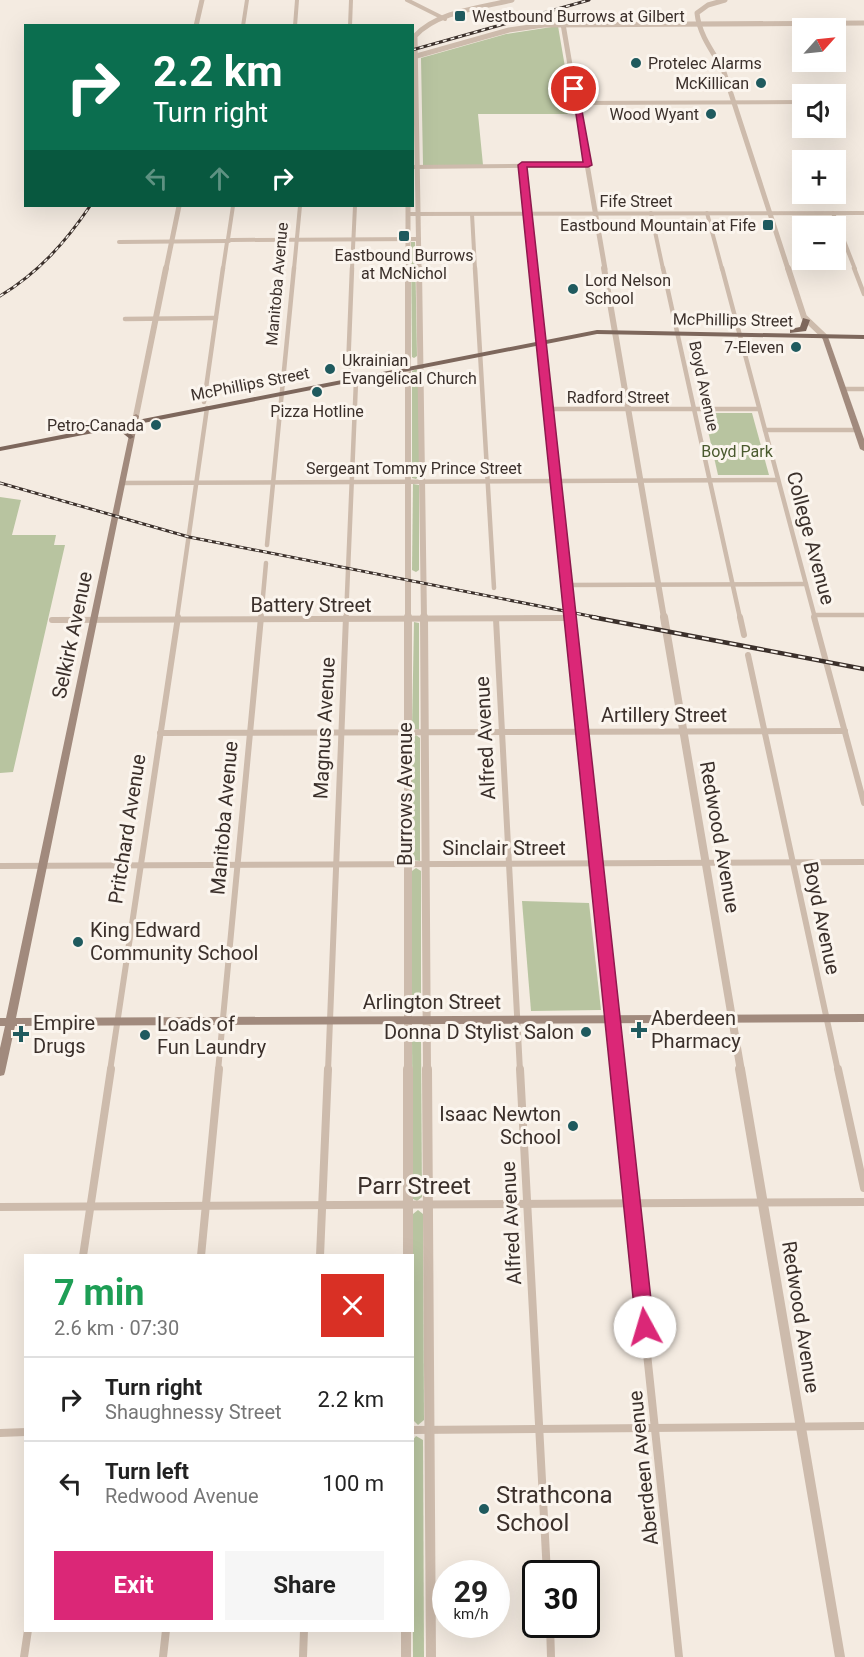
<!DOCTYPE html>
<html lang="en">
<head>
<meta charset="utf-8">
<style>
	:root { --surface:#fff; --page:#f6f6f6; --text:#222; --muted:#767676; --line:#e0e0e0; --accent:#db2777 }
	body { margin:0; font-family:Roboto,sans-serif; background:var(--page); color:var(--text); height:100vh; display:flex; flex-direction:column; font-size:22px; white-space:nowrap }
	* { box-sizing:border-box; margin:0 }
	p { font-size:20px; color:var(--muted) }
	.icon { flex:none; width:33px; height:33px; fill:none; stroke:currentColor; stroke-width:2; stroke-linecap:round; stroke-linejoin:round }
	.map { position:relative; flex:1; overflow:hidden }
	.drawer { position:absolute; left:24px; top:1254px; width:390px; height:378px; display:flex; flex-direction:column; background:var(--surface); border-radius:0px; box-shadow:0 6px 24px #0002 }
	.drawer>* { flex:none }
	.hud { position:absolute; left:24px; top:24px; width:390px; height:183px; border-radius:0px; box-shadow:0 6px 24px #0002; background:#0b6e4f; color:#fff; overflow:hidden }
	.needle { width:39px; rotate:63deg }
	.controls { position:absolute; left:792px; top:18px; display:grid; gap:12px }
	.controls a { display:grid; place-items:center; width:54px; height:54px; border-radius:0px; background:var(--surface); box-shadow:0 6px 24px #0002; font-size:30px }
	.speed { position:absolute; left:432px; top:1560px; display:flex; gap:12px; font-size:30px; font-weight:700; text-align:center }
	.speed>* { display:grid; place-content:center; width:78px; height:78px; border-radius:50%; background:var(--surface); box-shadow:0 6px 24px #0002; line-height:1 }
	.speed small { font-size:15px; font-weight:400 }
	.speed .limit { border:3px solid #111; border-radius:9px; background:#fff; color:#111 }
	.pin { position:absolute; display:grid; place-items:center; width:51px; height:51px; color:#fff; margin:-26px; border:3px solid #fff; border-radius:50%; box-shadow:0 2px 6px #0007 }
	.me { position:absolute; width:66px; margin:-33px; rotate:354deg; stroke-linejoin:round; filter:drop-shadow(0 0 4px #0008) }
	.turn { display:flex; align-items:center; gap:21px; height:126px; padding:0 30px; font-size:27px }
	.turn .icon { width:78px; height:78px; stroke-width:2.5 }
	.turn b { display:block; font-size:42px; line-height:51px }
	.lanes { display:flex; align-items:center; height:57px; padding:0 30px; background:#0003; justify-content:center; gap:30px; direction:ltr }
	.lanes .off { opacity:.35 }
	.round { display:grid; place-items:center; flex:none; width:63px; height:63px; border-radius:0px; background:var(--page) }
	.overview { display:flex; align-items:center; justify-content:space-between; height:102px; padding:0 30px }
	h1 { font-size:36px; font-weight:700; line-height:45px; color:#1e9e55 }
	.button { display:flex; gap:12px; margin-top:auto; padding:12px 30px }
	.button a { flex:1; height:69px; border-radius:0px; background:var(--accent); color:#fff; font-size:24px; font-weight:700; line-height:69px; text-align:center }
	.button a+a { background:var(--page); color:var(--text) }
	ul { padding:0; list-style:none }
	li { display:flex; align-items:center; gap:18px; height:84px; padding:0 30px; border-top:2px solid var(--line) }
	li div { flex:1 }
	li b { display:block; font-size:22px }
	li em { font-style:normal }
	.map>svg:first-child { display:block }
</style>
</head>
<body>
<div class="map">
<svg width="864" height="1657" viewBox="0 0 864 1657">
	<rect width="100%" height="100%" fill="#f4ebe1"/>
	<!-- green -->
	<g fill="#b8c4a0">
		<path d="M558,26l15,88h-95l5,51h-60l-2,-107 85,-24z"/>
		<path d="M411,242h4l2,114 -3,2 -2,-1z"/>
		<path d="M416,369l3,2v105l-3,3 -4,-1v-107z"/>
		<path d="M704,413h48l17,62h-51z"/>
		<path d="M413,484l6,1v85l-3,2 -4,-2z"/>
		<path d="M0,497l21,3 -9,35h44l-2,10h11l-52,227 -13,1z"/>
		<path d="M414,622l5,1v107l-7,-2z"/>
		<path d="M416,735l4,3v123l-8,-1v-122z"/>
		<path d="M416,868l5,3v128l-3,12h-3l-3,-11v-129z"/>
		<path d="M522,901l67,2 12,107 -70,1z"/>
		<path d="M415,1030h3l3,9 1,158 -5,4 -4,-2 -1,-159z"/>
		<path d="M418,1210l5,4 1,206 -6,5 -5,-5v-206z"/>
		<path d="M416,1436l7,4 1,217h-11l-1,-216z"/>
	</g>
	<g fill="none" stroke-linecap="round" stroke-linejoin="round">
		<!-- minor-far3 -->
		<g stroke="#cdbbac" stroke-width="4">
			<path d="M407,0l38,19"/>
			<path d="M243,26l4,-26"/>
			<path d="M295,26l2,-26"/>
			<path d="M350,26l1,-26"/>
			<path d="M577,103l225,-1"/>
			<path d="M522,165l11,104"/>
			<path d="M412,167l176,-2"/>
			<path d="M651,213l12,56"/>
			<path d="M707,213l15,56"/>
			<path d="M833,213l22,56"/>
			<path d="M409,214l455,-1"/>
			<path d="M472,214l3,55"/>
			<path d="M228,239l5,-33"/>
			<path d="M231,240l188,-1"/>
			<path d="M119,242l110,-1"/>
			<path d="M223,269l4,-27"/>
			<path d="M294,269l6,-63"/>
			<path d="M352,269l3,-63"/>
		</g>
		<!-- minor-far2 -->
		<g stroke="#cdbbac" stroke-width="4.5">
			<path d="M475,268l19,320"/>
			<path d="M533,268l37,350"/>
			<path d="M663,268l77,350"/>
			<path d="M722,268l93,350"/>
			<path d="M854,268l10,26"/>
			<path d="M125,319l91,-1"/>
			<path d="M844,389h20"/>
			<path d="M204,402l19,-134"/>
			<path d="M549,409h210"/>
			<path d="M765,430h93"/>
			<path d="M122,483l656,-3"/>
			<path d="M267,545l27,-277"/>
			<path d="M567,585l239,-1"/>
			<path d="M814,615h50"/>
			<path d="M177,618l30,-210"/>
			<path d="M261,618l5,-55"/>
			<path d="M346,618l10,-237 -8,-12 4,-101"/>
			<path d="M524,618h47"/>
		</g>
		<!-- minor-far1 -->
		<g stroke="#cdbbac" stroke-width="6">
			<path d="M570,617l47,454"/>
			<path d="M740,617l4,18"/>
			<path d="M814,617l50,186"/>
			<path d="M496,619l24,452"/>
			<path d="M52,620l519,-2"/>
			<path d="M748,655l90,416"/>
			<path d="M160,733l685,-2"/>
			<path d="M0,866l864,-4"/>
			<path d="M110,1071l68,-454"/>
			<path d="M218,1071l43,-454"/>
			<path d="M328,1071l18,-454"/>
		</g>
		<!-- minor -->
		<g stroke="#cdbbac" stroke-width="8">
			<path d="M520,1069l27,505"/>
			<path d="M617,1069l62,588"/>
			<path d="M838,1069l26,119"/>
			<path d="M0,1207l864,-5"/>
			<path d="M83,1256l28,-187"/>
			<path d="M201,1256l18,-187"/>
			<path d="M320,1256l8,-187"/>
			<path d="M412,1430l452,-4"/>
			<path d="M0,1433l26,-1"/>
			<path d="M550,1624l1,33"/>
			<path d="M24,1657l4,-27"/>
			<path d="M163,1657l3,-27"/>
			<path d="M303,1657l1,-27"/>
		</g>
		<!-- tertiary-far3 -->
		<g stroke="#cdbbac" stroke-width="5">
			<path d="M725,0l-17,5 -11,8c2,21 15,38 26,56l65,200"/>
			<path d="M563,24l42,245"/>
			<path d="M196,26l6,-26"/>
			<path d="M413,57l96,-27 35,-5 320,-2"/>
			<path d="M408,206v63"/>
			<path d="M166,269l13,-63"/>
			<path d="M419,269l-4,-233c23,-25 66,-28 97,-36"/>
		</g>
		<!-- tertiary-far2 -->
		<g stroke="#cdbbac" stroke-width="6">
			<path d="M408,268v350"/>
			<path d="M419,268l5,350"/>
			<path d="M604,268l60,350"/>
			<path d="M788,268l16,49 21,20"/>
			<path d="M136,416l30,-148"/>
		</g>
		<!-- tertiary-far1 -->
		<g stroke="#cdbbac" stroke-width="8">
			<path d="M408,617v454"/>
			<path d="M424,617l3,454"/>
			<path d="M664,617l77,454"/>
		</g>
		<!-- tertiary -->
		<g stroke="#cdbbac" stroke-width="10">
			<path d="M408,1069v187"/>
			<path d="M427,1069l4,588"/>
			<path d="M740,1069l100,588"/>
			<path d="M406,1630v27"/>
		</g>
		<!-- secondary -->
		<g fill="#a18a7d" fill-rule="evenodd">
			<path d="M825,335l3,2 36,102v12l-4,-2 -38,-112z"/>
			<path d="M136,414l3,2 -123,602 848,-4v8l-849,4 -10,46 -1,3 -4,1v-28l5,-22h-5v-8h6l127,-602z"/>
		</g>
		<!-- primary -->
		<g fill="#7d675c" fill-rule="evenodd">
			<path d="M803,318l7,2 -4,11 -16,2v-4l10,-2z"/>
			<path d="M597,330l267,5v4l-267,-5 -474,93 11,10 -4,2 -10,-8 -11,-1 -109,21v-4z"/>
		</g>
		<defs>
			<g id="rail-far1">
				<path d="M412,50l177,-50"/>
				<path d="M0,296c38,-23 65,-53 90,-90"/>
				<path d="M0,483l189,54 411,81"/>
			</g>
			<path id="rail" d="M592,617l272,52"/>
		</defs>
		<!-- rail-far1 casing -->
		<use href="#rail-far1" stroke="#3b302b" stroke-width="3"/>
		<!-- rail casing -->
		<use href="#rail" stroke="#3b302b" stroke-width="4.5"/>
		<!-- rail-far1 -->
		<use href="#rail-far1" stroke="#fbf5ee" stroke-width="1.5" stroke-dasharray="4" stroke-linecap="butt"/>
		<!-- rail -->
		<use href="#rail" stroke="#fbf5ee" stroke-width="2" stroke-dasharray="7" stroke-linecap="butt"/>
	</g>
	<!-- route -->
	<path fill="#db2777" stroke="#8e194d" stroke-width="1.5" d="M572,87l6,2 14,76 -4,2h-61l127,1160 -3,5 -6,2 -6,-2 -3,-5 -118,-1162 4,-3h61z"/>
	<!-- markers -->
	<g fill="#1f5a5e" stroke="#fbf5ee" stroke-width="2">
		<rect x="454" y="10" width="12" height="12" rx="3"/>
		<circle cx="636" cy="63" r="6"/>
		<circle cx="761" cy="83" r="6"/>
		<circle cx="711" cy="114" r="6"/>
		<rect x="762" y="219" width="12" height="12" rx="3"/>
		<rect x="398" y="230" width="12" height="12" rx="3"/>
		<circle cx="573" cy="289" r="6"/>
		<circle cx="796" cy="347" r="6"/>
		<circle cx="330" cy="369" r="6"/>
		<circle cx="317" cy="392" r="6"/>
		<circle cx="156" cy="425" r="6"/>
		<circle cx="78" cy="942" r="6"/>
		<path d="M636 1021h6v6h6v6h-6v6h-6v-6h-6v-6h6z"/>
		<circle cx="586" cy="1032" r="6"/>
		<path d="M18 1025h6v6h6v6h-6v6h-6v-6h-6v-6h6z"/>
		<circle cx="145" cy="1035" r="6"/>
		<circle cx="573" cy="1126" r="6"/>
		<circle cx="484" cy="1509" r="6"/>
	</g>
	<g text-anchor="middle" dominant-baseline="central" stroke-width="6" stroke-linejoin="round" paint-order="stroke">
		<!-- far-poi labels -->
		<g font-size="16" fill="#3b302b" stroke="#fbf5ee" text-anchor="end">
			<text x="472" y="16" text-anchor="start">Westbound Burrows at Gilbert</text>
			<text x="648" y="63" text-anchor="start">Protelec Alarms</text>
			<text x="749" y="83">McKillican</text>
			<text x="699" y="114">Wood Wyant</text>
			<text x="756" y="225">Eastbound Mountain at Fife</text>
			<text x="404" y="255" text-anchor="middle">Eastbound Burrows<tspan x="404" dy="18">at McNichol</tspan></text>
			<text x="585" y="280" text-anchor="start">Lord Nelson<tspan x="585" dy="18">School</tspan></text>
			<text x="784" y="347">7-Eleven</text>
			<text x="342" y="360" text-anchor="start">Ukrainian<tspan x="342" dy="18">Evangelical Church</tspan></text>
			<text x="317" y="411" text-anchor="middle">Pizza Hotline</text>
			<text x="144" y="425">Petro-Canada</text>
		</g>
		<!-- far-street labels -->
		<g font-size="16" fill="#3b302b" stroke="#fbf5ee">
			<text x="636" y="201">Fife Street</text>
			<text transform="translate(277 284) rotate(-85)">Manitoba Avenue</text>
			<text transform="translate(733 320) rotate(1)">McPhillips Street</text>
			<text transform="translate(250 384) rotate(-11)">McPhillips Street</text>
			<text transform="translate(704 386) rotate(78)">Boyd Avenue</text>
			<text x="618" y="397">Radford Street</text>
			<text x="414" y="468">Sergeant Tommy Prince Street</text>
		</g>
		<!-- far-park labels -->
		<g font-size="16" fill="#4a5a2e" stroke="#fbf5ee">
			<text x="737" y="451">Boyd Park</text>
		</g>
		<!-- street labels -->
		<g font-size="20" fill="#3b302b" stroke="#fbf5ee">
			<text transform="translate(811 538) rotate(75)">College Avenue</text>
			<text x="311" y="605">Battery Street</text>
			<text transform="translate(72 635) rotate(-78)">Selkirk Avenue</text>
			<text x="664" y="715">Artillery Street</text>
			<text transform="translate(324 728) rotate(-87)">Magnus Avenue</text>
			<text transform="translate(485 738) rotate(-93)">Alfred Avenue</text>
			<text transform="translate(405 794) rotate(-90)">Burrows Avenue</text>
			<text transform="translate(224 818) rotate(-85)">Manitoba Avenue</text>
			<text transform="translate(127 829) rotate(-81)">Pritchard Avenue</text>
			<text transform="translate(720 837) rotate(80)">Redwood Avenue</text>
			<text x="504" y="848">Sinclair Street</text>
			<text transform="translate(822 918) rotate(78)">Boyd Avenue</text>
			<text x="432" y="1002">Arlington Street</text>
			<text transform="translate(511 1223) rotate(-93)">Alfred Avenue</text>
			<text transform="translate(801 1317) rotate(81)">Redwood Avenue</text>
			<text transform="translate(643 1468) rotate(-96)">Aberdeen Avenue</text>
		</g>
		<!-- poi labels -->
		<g font-size="20" fill="#3b302b" stroke="#fbf5ee" text-anchor="start">
			<text x="90" y="930">King Edward<tspan x="90" dy="23">Community School</tspan></text>
			<text x="651" y="1018">Aberdeen<tspan x="651" dy="23">Pharmacy</tspan></text>
			<text x="33" y="1023">Empire<tspan x="33" dy="23">Drugs</tspan></text>
			<text x="157" y="1024">Loads of<tspan x="157" dy="23">Fun Laundry</tspan></text>
			<text x="574" y="1032" text-anchor="end">Donna D Stylist Salon</text>
			<text x="561" y="1114" text-anchor="end">Isaac Newton<tspan x="561" dy="23">School</tspan></text>
		</g>
		<!-- near-street labels -->
		<g font-size="24" fill="#3b302b" stroke="#fbf5ee">
			<text x="414" y="1186">Parr Street</text>
		</g>
		<!-- near-poi labels -->
		<g font-size="24" fill="#3b302b" stroke="#fbf5ee" text-anchor="start">
			<text x="496" y="1495">Strathcona<tspan x="496" dy="28">School</tspan></text>
		</g>
	</g>
</svg>
<div class="controls">
<a><svg class="needle" viewBox="-14 -14 28 28"><path d="M0-13l5 13h-10z" fill="#e53935"/><path d="M0 13l5-13h-10z" fill="#767676"/></svg></a>
<a><svg class="icon" aria-label="sound" viewBox="0 0 24 24"><path d="M4 9h4l5-4v14l-5-4H4zM17 9q2 3 0 6"/></svg></a>
<a>+</a>
<a>−</a>
</div>
<div class="speed"><div>29<small>km/h</small></div><div class="limit">30</div></div>
<div class="pin" style="left:574px;top:89px;background:#d93025"><svg class="icon" aria-label="arrive" viewBox="0 0 24 24"><path d="M6 21V4h12l-3 4 3 4H6"/></svg></div>
<svg class="me" style="left:645px;top:1327px" viewBox="-20 -20 40 40"><circle r="19" fill="#fff"/><path d="M0-13L10 11 0 6-10 11z" fill="#db2777"/></svg>
<div class="hud">
<div class="turn"><svg class="icon" aria-label="right" viewBox="0 0 24 24"><path d="M7 20v-9h11M14 6l5 5-5 5"/></svg><div><b>2.2 km</b>Turn right</div></div>
<div class="lanes"><svg class="icon off" aria-label="left" viewBox="0 0 24 24"><path d="M17 20v-9H6M10 6l-5 5 5 5"/></svg><svg class="icon off" aria-label="ahead" viewBox="0 0 24 24"><path d="M12 20V5M6 11l6-6 6 6"/></svg><svg class="icon" aria-label="right" viewBox="0 0 24 24"><path d="M7 20v-9h11M14 6l5 5-5 5"/></svg></div>
</div>
<section class="drawer">
<div class="overview"><div><h1>7 min</h1><p>2.6 km · 07:30</p></div><a class="round" style="background:#d93025;color:#fff"><svg class="icon" aria-label="close" viewBox="0 0 24 24"><path d="M6 6l12 12M18 6L6 18"/></svg></a></div>
<ul>
<li><svg class="icon" aria-label="right" viewBox="0 0 24 24"><path d="M7 20v-9h11M14 6l5 5-5 5"/></svg><div><b>Turn right</b><p>Shaughnessy Street</p></div><em>2.2 km</em></li>
<li><svg class="icon" aria-label="left" viewBox="0 0 24 24"><path d="M17 20v-9H6M10 6l-5 5 5 5"/></svg><div><b>Turn left</b><p>Redwood Avenue</p></div><em>100 m</em></li>
</ul>
<div class="button"><a>Exit</a><a>Share</a></div>
</section>
</div>
</body>
</html>
